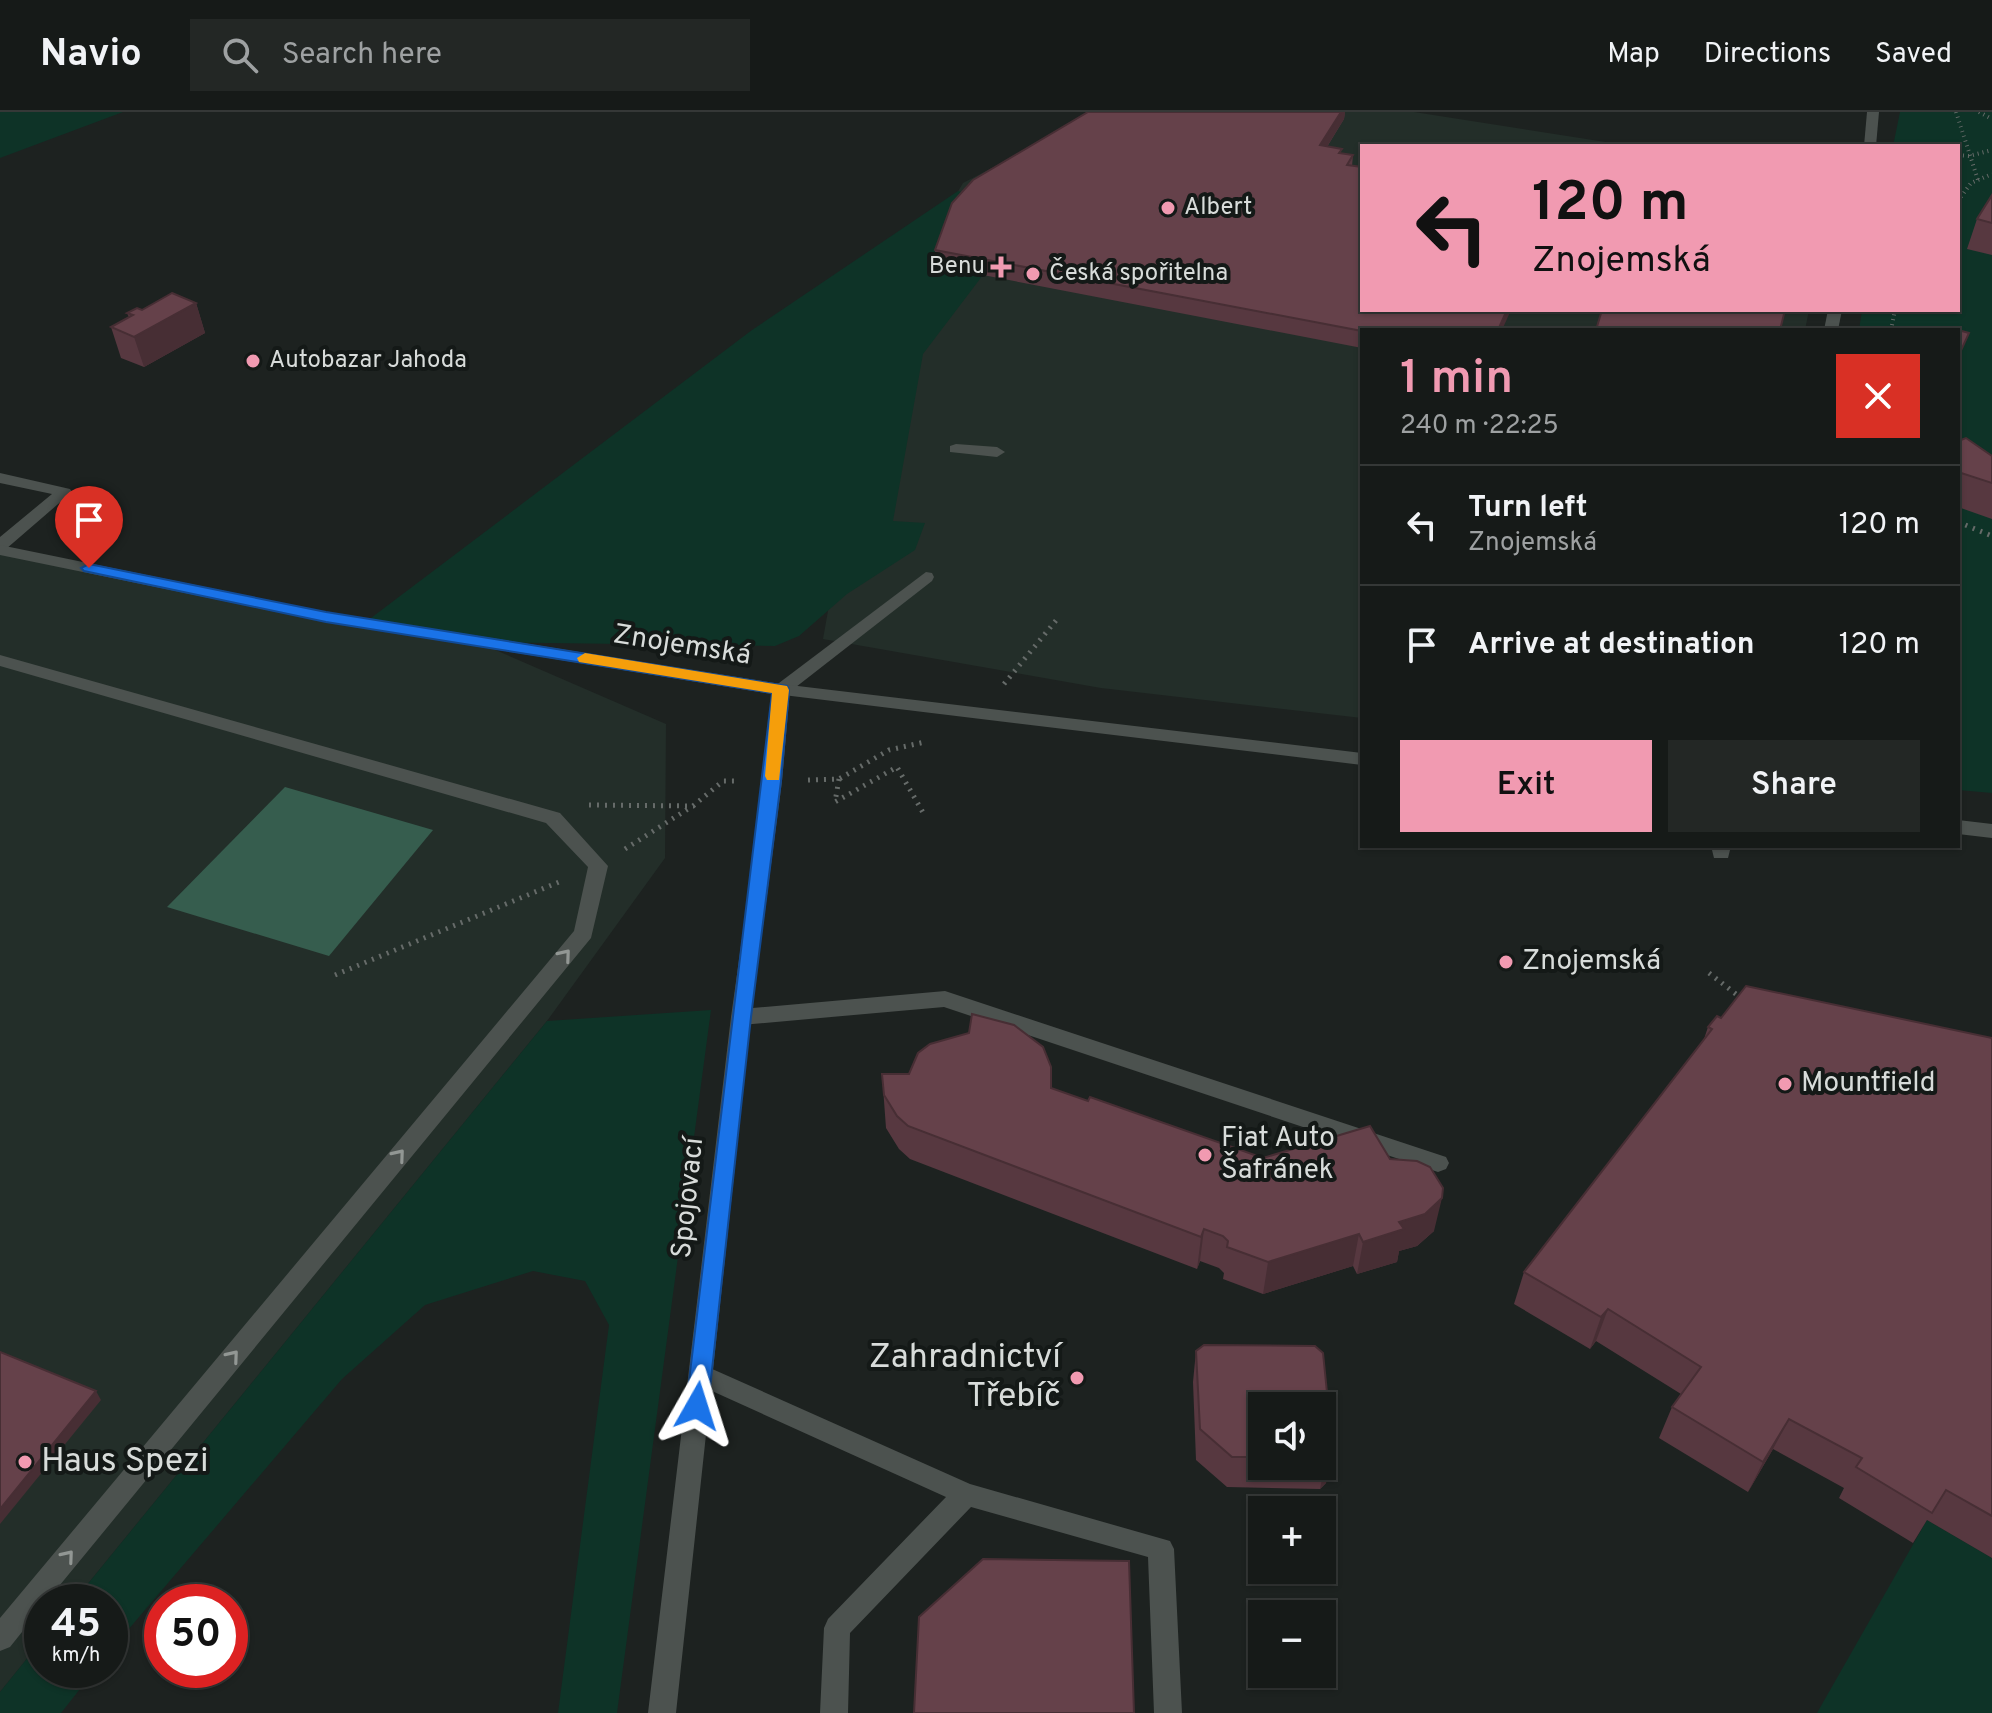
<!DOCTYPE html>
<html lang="en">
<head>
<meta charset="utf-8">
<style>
	:root { --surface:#161a18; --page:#232725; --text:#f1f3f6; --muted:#9ea1a2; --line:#353837; --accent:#f19ab1 }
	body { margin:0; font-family:Overpass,sans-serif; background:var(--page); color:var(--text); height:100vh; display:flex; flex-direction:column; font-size:30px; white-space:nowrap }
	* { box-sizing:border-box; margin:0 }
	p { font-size:26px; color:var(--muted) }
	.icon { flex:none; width:44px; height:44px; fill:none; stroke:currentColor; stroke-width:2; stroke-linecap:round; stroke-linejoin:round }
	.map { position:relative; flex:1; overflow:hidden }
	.drawer { position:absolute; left:1360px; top:216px; width:600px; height:520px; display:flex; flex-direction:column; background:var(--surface); border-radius:0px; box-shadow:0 2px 6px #0004,0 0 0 2px var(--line) }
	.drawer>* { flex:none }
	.guide { position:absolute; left:1360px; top:32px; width:600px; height:168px; border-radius:0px; box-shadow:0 2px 6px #0004,0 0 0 2px var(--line); background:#f19ab1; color:#111; overflow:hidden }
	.fabs { position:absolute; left:1248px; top:1280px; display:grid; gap:16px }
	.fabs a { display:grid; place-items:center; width:88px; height:88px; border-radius:0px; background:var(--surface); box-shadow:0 2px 6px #0004,0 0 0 2px var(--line); font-size:40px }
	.speed { position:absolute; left:24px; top:1472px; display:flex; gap:16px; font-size:40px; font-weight:700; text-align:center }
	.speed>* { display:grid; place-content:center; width:104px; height:104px; border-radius:50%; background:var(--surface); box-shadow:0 2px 6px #0004,0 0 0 2px var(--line); line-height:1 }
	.speed small { font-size:20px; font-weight:400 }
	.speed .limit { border:12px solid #d22; background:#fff; color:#111 }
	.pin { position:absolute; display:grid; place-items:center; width:68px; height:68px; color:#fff; margin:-82px -34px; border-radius:50% 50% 50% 0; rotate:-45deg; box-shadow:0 0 8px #0007 }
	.pin .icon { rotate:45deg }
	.me { position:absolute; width:88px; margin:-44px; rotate:6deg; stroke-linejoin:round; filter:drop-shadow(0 0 6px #0008) }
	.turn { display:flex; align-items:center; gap:28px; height:168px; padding:0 40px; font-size:36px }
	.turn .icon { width:104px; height:104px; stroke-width:2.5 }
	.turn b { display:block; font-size:56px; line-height:68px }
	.round { display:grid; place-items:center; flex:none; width:84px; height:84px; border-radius:0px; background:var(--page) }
	.summary { display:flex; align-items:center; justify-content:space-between; height:136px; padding:0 40px }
	h1 { font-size:48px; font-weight:600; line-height:60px; color:var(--accent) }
	.primary-button { display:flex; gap:16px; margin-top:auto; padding:16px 40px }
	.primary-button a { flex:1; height:92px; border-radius:0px; background:var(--accent); color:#111; font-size:32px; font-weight:600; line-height:92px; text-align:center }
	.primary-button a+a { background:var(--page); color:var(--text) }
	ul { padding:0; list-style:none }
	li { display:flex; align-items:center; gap:24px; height:120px; padding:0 40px; border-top:2px solid var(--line) }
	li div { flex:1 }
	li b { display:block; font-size:30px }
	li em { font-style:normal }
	header { display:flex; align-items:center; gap:48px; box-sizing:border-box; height:112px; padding:0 40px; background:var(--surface); border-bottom:2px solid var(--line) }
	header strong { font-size:38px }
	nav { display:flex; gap:44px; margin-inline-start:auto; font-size:28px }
	.search { width:560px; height:72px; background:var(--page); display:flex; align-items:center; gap:20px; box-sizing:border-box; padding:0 28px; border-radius:0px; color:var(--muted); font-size:30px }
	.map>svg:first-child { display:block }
</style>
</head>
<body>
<header>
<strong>Navio</strong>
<div class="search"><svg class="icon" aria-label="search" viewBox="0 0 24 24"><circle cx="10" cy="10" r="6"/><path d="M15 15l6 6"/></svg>Search here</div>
<nav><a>Map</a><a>Directions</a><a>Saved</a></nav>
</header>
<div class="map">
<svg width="1992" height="1601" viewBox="0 0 1992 1601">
	<rect width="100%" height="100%" fill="#1d2220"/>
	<!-- built -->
	<g fill="#232e29">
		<path d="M1099,0h315l217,34h-269v164h447l-4,20h-443v388l-261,-30 -278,-49 56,-314 84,-142z"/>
		<path d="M0,434l326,71 151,25 189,82 -1,134 -118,163 -474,581h-31v38l-42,52z"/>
	</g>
	<!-- green -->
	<g fill="#0e3327">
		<path d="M0,0h123l-123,46z"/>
		<path d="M1900,0h92v681l-34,-3v-460h-99l3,-20h96v-164h-65z"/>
		<path d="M958,79l15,4 -37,71 47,9 -60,79 -30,167 32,2 -10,27 -68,44 -48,42 -24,10 -297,-4 -115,-18 389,-294z"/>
		<path d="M711,898l-94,703h-59l51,-388 -24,-44 -52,-10 -108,34 -83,74 -232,272v-49h-37l474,-581z"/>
		<path d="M1927,1408l65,38v155h-175z"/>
		<path d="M42,1528v30h53l-34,43h-61v-21z"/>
	</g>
	<!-- water -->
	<path fill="#365d4e" d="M285,675l148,43 -104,126 -162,-49z"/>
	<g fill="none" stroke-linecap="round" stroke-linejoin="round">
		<!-- path-far1 -->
		<g stroke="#666b69" stroke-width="4" stroke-dasharray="1 4" stroke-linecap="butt">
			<path d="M1956,0l22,68"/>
			<path d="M1979,0l13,7"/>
			<path d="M1958,43l11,1 23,-6"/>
			<path d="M1958,89l13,-18 21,-9"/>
			<path d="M1891,218l4,-20"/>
		</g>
		<!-- path -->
		<g stroke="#666b69" stroke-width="5" stroke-dasharray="2 6" stroke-linecap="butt">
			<path d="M1958,410l34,14"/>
			<path d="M1004,572l54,-66"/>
			<path d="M839,667l-4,23 62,-35 28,49"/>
			<path d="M808,668l31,-1 50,-29 36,-8"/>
			<path d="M589,693l104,1 30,-25h15"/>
			<path d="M625,737l66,-42"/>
			<path d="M1709,861l32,25"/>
			<path d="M335,863l224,-93"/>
		</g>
		<!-- service -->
		<g fill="#4c524f" fill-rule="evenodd">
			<path d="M956,332l41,3 8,5 -8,5 -47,-5v-6z"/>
			<path d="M0,361l70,16 2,3 -66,57 -6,1v-13l52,-43 -52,-11z"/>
			<path d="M926,460l6,1 2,4 -2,4 -145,113h-12l-3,-4 3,-4z"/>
			<path d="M0,543l560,158 48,53 -17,72 -545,664h-4v5l-32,40 -10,4v-33l574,-687 14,-64 -42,-44 -546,-157z"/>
			<path d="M1711,734h20l-3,12h-14z"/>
			<path d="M945,879l501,166 3,6 -3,6 -8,3 -494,-165 -203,18 -7,-2 -3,-6 3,-6 7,-2z"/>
			<path d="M701,1252l269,120 200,57 4,8 8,164h-28l-6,-156 -177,-50 -121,126 -2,80h-28l4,-85 4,-9 118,-122 -254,-115 -3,-7 3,-7z"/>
		</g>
		<!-- minor -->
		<g fill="#4c524f" fill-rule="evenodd">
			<path d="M1867,0h12l-3,34h-12z"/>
			<path d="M1828,198h14l-4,20h-14z"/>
		</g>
		<!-- tertiary -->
		<g fill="#4c524f" fill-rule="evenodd">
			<path d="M781,572l581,69v12l-587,-71 -3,-4 3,-4z"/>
			<path d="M1958,708l34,4v14l-34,-4z"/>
		</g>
		<!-- secondary -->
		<path fill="#4c524f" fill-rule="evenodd" d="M0,433l326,67 455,72 9,6 -8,91 -31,236 -75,696h-28l83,-696 33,-236 8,-87 -446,-72 -326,-67z"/>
	</g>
	<!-- wall -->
	<g fill="#573840" fill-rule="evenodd">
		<path d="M1341,0h4l-1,7 -17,28 14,6 12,2 -1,11 10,164v18l-426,-82 -1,-16z"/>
		<path d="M1992,83v60l-25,-6 10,-30z"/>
		<path d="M196,191l9,30 -61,34 -23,-9 -10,-31 18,-10 -2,-4 15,-3z"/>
		<path d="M1958,329l34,15v63l-34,-12z"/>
		<path d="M1721,906l271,20v520l-65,-38 -14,23 -74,-45 5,-10 -71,-39 -25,43 -89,-54 13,-31 9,-13 -85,-53 -6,8 -76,-45 10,-32 179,-230 5,-15z"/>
		<path d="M882,962l169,14 383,143 -17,15 -18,5 -2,11 -40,12 -4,-8 -90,28 -40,-15 1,-6 -5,-5 -19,-7 -3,8 -287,-110 -11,-10 -13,-21z"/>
		<path d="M1204,1233l111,1 8,7 10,99 -7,31 -6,6 -93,-2 -31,-27 -3,-78 3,-31zM1262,1294h60v60h-60z"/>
	</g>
	<!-- shaded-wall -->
	<g fill="#472e34">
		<path d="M1341,0h4l-1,7 -26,42 2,-16z"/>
		<path d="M196,191l9,30 -61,34 -10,-30z"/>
		<path d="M1507,198h4l-9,20h-4z"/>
		<path d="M1442,1086l-8,33 -17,15 -18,5 -2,11 -40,12 6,-32z"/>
		<path d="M1204,1117l-4,32 -3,8 4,-32z"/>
		<path d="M1359,1122l-6,32 -90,28 5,-32z"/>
		<path d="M1608,1197l-12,32 -6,8 11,-32z"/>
		<path d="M96,1279l5,9 -101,124v-15z"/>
		<path d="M1789,1307l-16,30 -25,43 15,-30z"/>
		<path d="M1333,1340l-7,31 -6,6 6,-31z"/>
	</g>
	<!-- building -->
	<g fill="#65414a" stroke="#472e34" stroke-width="2">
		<path d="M1088,0h253l-21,33 22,4 -3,4 14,2 -6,10 15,2v143h145l-9,20h-136v1l-427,-81 17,-47 21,-23z"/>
		<path d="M1992,83v28l-15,-4z"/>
		<path d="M172,181l24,10 -62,34 -23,-10 22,-12 -6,-2 10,-5 5,2z"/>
		<path d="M1602,198h183l-5,20h-184z"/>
		<path d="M1958,218l11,3 -11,24z"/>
		<path d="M1966,326l26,18v27l-34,-11v-31z"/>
		<path d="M1746,874l246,52v478l-46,-26 -14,23 -76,-46 6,-9 -73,-39 -26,43 -91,-55 29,-40 -93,-58 -7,8 -77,-45 188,-243 -4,-2 9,-11 4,2z"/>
		<path d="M972,902l42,11 29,22 8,20v21l37,13 2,-4 173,61 107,-32 20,33 27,2 13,6 13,21 -1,10 -17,16 -26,8 5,7 -41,13 -4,-8 -91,28 -41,-15 1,-6 -5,-5 -19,-7 -3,8 -293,-111 -11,-10 -13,-21 -2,-21h27l9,-21 12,-9 39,-11z"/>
		<path d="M1204,1233l111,1 8,7 10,99 -7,6h-4v-52h-60v51h-30l-32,-28 -4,-78z"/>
		<path d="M0,1240l96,39 -96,118z"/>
		<path d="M983,1447l146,2 5,152h-220l5,-96z"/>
	</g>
	<!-- one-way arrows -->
	<defs><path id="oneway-chevron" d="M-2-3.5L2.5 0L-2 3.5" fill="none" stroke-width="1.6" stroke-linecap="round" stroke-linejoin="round" transform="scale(2)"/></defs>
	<g stroke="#929794">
		<use href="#oneway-chevron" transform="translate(565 843) rotate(-50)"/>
		<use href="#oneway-chevron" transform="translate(399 1043) rotate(-50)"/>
		<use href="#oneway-chevron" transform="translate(233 1244) rotate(-50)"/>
		<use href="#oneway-chevron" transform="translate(68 1444) rotate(-50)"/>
	</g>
	<!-- route -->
	<path fill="#1a73e8" stroke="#114b97" stroke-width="2" d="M89,452l237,48 461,74 2,4 -8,91 -30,236 -43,389 -3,7 -8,3 -8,-3 -3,-7 86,-713 -446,-71 -242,-51 -3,-3z"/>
	<!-- slow -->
	<path fill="#f59e0b" d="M585,541l202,33 2,4 -10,90h-12l-2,-4 7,-83 -193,-31 -2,-4z"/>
	<!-- markers -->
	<g fill="#f19ab1" stroke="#141917" stroke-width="3">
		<circle cx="1168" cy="96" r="8"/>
		<path d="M997 143h8v8h8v8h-8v8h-8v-8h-8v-8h8z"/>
		<circle cx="1033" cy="162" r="8"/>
		<circle cx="253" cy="249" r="8"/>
		<circle cx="1506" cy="850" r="8"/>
		<circle cx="1785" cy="972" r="8"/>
		<circle cx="1205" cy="1043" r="8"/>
		<circle cx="1077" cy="1266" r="8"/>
		<circle cx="25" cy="1350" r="8"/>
	</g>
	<g text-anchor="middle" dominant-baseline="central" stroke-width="8" stroke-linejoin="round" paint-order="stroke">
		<!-- far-poi labels -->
		<g font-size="24" fill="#d8dcda" stroke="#141917" text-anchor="start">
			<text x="1184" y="96">Albert</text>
			<text x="985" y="155" text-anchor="end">Benu</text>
			<text x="1049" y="162">Česká spořitelna</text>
			<text x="269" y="249">Autobazar Jahoda</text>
		</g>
		<!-- street labels -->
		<g font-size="28" fill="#d8dcda" stroke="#141917">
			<text transform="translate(682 534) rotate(9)">Znojemská</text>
			<text transform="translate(689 1086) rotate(-84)">Spojovací</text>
		</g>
		<!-- poi labels -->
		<g font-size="28" fill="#d8dcda" stroke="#141917" text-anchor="start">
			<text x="1522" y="850">Znojemská</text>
			<text x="1801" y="972">Mountfield</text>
			<text x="1221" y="1027">Fiat Auto<tspan x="1221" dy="32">Šafránek</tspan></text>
		</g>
		<!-- near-poi labels -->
		<g font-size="34" fill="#d8dcda" stroke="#141917" text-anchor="end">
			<text x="1061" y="1246">Zahradnictví<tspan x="1061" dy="39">Třebíč</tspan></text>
			<text x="41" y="1350" text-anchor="start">Haus Spezi</text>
		</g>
	</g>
</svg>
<div class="fabs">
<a><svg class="icon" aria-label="sound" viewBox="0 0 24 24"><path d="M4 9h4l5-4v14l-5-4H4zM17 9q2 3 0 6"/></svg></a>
<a>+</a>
<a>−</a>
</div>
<div class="speed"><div>45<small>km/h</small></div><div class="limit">50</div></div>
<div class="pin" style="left:89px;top:456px;background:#d93025"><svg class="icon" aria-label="arrive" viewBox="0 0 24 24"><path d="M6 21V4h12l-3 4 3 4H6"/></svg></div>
<svg class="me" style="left:697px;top:1294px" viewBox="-20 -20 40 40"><path d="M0-17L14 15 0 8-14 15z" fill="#1a73e8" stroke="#fff" stroke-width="4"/></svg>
<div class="guide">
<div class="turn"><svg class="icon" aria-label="left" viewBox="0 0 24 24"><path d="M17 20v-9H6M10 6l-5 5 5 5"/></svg><div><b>120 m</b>Znojemská</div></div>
</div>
<section class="drawer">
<div class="summary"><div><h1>1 min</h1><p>240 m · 22:25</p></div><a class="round" style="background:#d93025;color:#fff"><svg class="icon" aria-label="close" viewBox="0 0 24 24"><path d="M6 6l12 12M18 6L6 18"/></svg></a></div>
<ul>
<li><svg class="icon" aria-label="left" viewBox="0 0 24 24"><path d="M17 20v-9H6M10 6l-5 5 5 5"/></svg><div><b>Turn left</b><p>Znojemská</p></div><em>120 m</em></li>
<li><svg class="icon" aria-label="arrive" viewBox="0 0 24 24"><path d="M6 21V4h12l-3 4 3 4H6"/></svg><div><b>Arrive at destination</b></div><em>120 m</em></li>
</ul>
<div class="primary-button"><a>Exit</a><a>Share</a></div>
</section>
</div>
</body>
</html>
